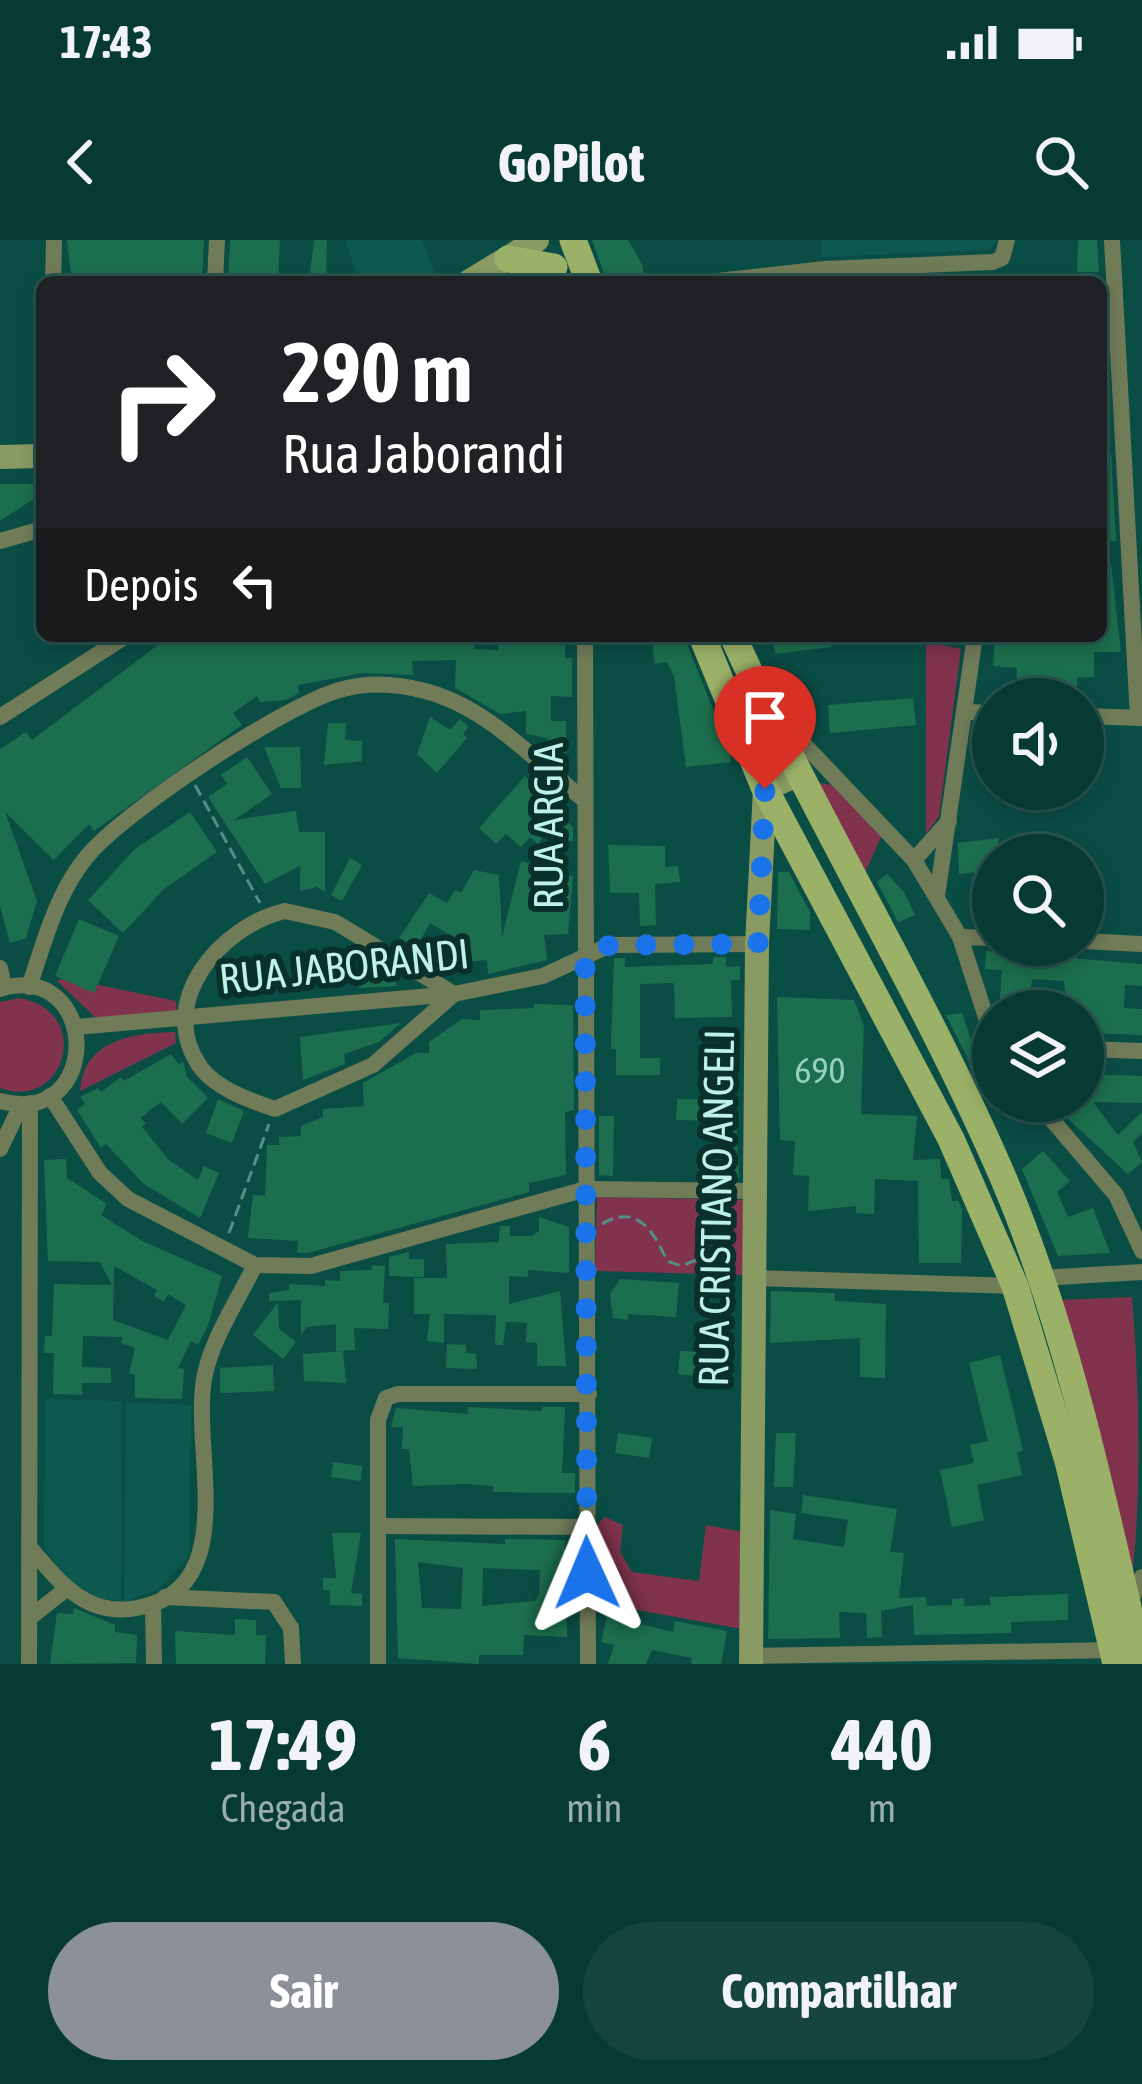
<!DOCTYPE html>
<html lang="pt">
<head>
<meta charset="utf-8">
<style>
	:root { --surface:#083a34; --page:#164540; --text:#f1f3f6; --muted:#98adac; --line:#29544f; --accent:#8c9099 }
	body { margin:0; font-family:"Asap Condensed",sans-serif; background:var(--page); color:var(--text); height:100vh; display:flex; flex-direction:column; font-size:45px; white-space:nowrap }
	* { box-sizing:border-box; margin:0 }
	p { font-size:39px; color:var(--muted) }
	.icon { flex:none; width:66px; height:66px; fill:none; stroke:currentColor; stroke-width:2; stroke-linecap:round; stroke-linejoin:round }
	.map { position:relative; height:1424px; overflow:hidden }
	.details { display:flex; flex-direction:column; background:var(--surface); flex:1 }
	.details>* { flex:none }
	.guide { position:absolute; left:36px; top:36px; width:1071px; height:366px; border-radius:18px; box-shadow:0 6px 18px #0003,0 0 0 3px var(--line); background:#202124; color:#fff; overflow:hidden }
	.buttons { position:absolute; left:972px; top:438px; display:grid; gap:24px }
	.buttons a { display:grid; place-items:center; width:132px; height:132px; border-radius:50%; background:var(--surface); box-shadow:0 6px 18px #0003,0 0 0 3px var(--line); font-size:60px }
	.pin { position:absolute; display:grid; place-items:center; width:102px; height:102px; color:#fff; margin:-123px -51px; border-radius:50% 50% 50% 0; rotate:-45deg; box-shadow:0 0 12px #0007 }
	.pin .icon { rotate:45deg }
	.me { position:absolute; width:132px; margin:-66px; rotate:359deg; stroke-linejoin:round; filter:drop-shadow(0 0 9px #0008) }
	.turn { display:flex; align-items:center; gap:42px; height:252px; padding:0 48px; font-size:54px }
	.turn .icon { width:156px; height:156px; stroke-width:2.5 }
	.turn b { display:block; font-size:84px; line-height:102px }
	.then { display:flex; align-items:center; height:114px; padding:0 48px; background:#0003; gap:24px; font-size:45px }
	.eta { display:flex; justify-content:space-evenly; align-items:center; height:204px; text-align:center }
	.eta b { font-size:72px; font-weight:700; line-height:84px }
	.primary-button { display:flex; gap:24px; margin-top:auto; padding:24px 48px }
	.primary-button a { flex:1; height:138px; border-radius:72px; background:var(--accent); color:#fff; font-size:48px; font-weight:700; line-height:138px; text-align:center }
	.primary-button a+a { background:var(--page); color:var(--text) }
	.status { display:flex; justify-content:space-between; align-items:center; height:84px; padding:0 60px; background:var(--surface); direction:ltr }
	.status svg { height:33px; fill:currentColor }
	header { display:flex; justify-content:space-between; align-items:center; height:156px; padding:0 48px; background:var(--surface); font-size:54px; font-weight:700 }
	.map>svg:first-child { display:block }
</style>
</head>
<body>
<div class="status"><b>17:43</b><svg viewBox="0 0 49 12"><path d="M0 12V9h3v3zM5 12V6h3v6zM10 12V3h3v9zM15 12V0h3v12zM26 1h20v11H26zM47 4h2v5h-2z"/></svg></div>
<header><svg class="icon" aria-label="back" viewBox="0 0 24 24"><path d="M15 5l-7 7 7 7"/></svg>GoPilot<svg class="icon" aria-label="search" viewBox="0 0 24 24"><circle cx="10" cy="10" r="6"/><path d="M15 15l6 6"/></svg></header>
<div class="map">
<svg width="1142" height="1424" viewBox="0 0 1142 1424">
	<rect width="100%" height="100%" fill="#0a4d45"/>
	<!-- built -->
	<g fill="#0d5950">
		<path d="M345,0h77l15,38 -78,4z"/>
		<path d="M821,0h177l-10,10 -167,7z"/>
		<path d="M45,1159l76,2v200l-28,-3 -23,-16 -26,-34z"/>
		<path d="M126,1162l65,3 -2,151 -31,33 -34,13z"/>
	</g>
	<!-- green -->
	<g fill="#81334d">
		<path d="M926,402l35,7 -22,167 -13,18z"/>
		<path d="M813,542l19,3 50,50 -19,42z"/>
		<path d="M65,738l111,23 1,11 -81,6 -39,-37z"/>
		<path d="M20,758c75,15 44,114 -20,90v-86z"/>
		<path d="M175,792l1,11 -96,48c3,-52 55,-58 95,-59z"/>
		<path d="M597,957l151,3 -2,75 -151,-4z"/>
		<path d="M1132,1057c7,84 10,196 0,279l-73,-276z"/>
		<path d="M605,1277l18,8 -3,27 12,20 67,9 7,-56 38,7 3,98 -153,-28 3,-78z"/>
	</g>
	<!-- building -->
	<g fill="#1c6f4e" fill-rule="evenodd">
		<path d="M67,0h137l-2,42 -79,-5v5h-51z"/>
		<path d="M230,0h50l-2,42h-50z"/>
		<path d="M314,0h13l-1,42h-17z"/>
		<path d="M592,0h36l14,24 3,18h-38z"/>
		<path d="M1078,0h19l2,32h-22z"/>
		<path d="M1101,214h10l5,87h-15z"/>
		<path d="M0,244h35v14l-35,23z"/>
		<path d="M1111,324l10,88h-27v25l-17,1v13l-60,3v-26l-24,-2 2,-27 106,-3v-71z"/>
		<path d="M170,396h99l-14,9 57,-1v-7l7,-1h155v13l25,1 -3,-14h69v22h7v39l-21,-1v25h15v32h-18l-1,-15 -21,-4v-23l-26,3 -45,-26 1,-28 -44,1 1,14 -51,-2 -64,12 1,8 -13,7 -26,2 -3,-6 -24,17 9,12 -148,106 -5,-7 -35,36 -49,-48 32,89 -11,37 -16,5 -10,-37v-157l26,-17 6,8z"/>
		<path d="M773,396h56l2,11 -56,7z"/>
		<path d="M685,399l45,113 1,10 -45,5 -12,-91 -7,-14 -12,2 -3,-22z"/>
		<path d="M913,458l3,27 -86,8 -2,-28z"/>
		<path d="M430,477l20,13 10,-11 9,8 -6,7 4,4 -30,35 -20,-19z"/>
		<path d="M328,483h18l-1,17 17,1v20l-38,4z"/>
		<path d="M264,507h36l1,41h-20z"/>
		<path d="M247,517l25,37 -38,26 62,-9 3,21h26v60l-8,-5 -17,4v-25l-35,18 -57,-87 19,-13 -6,-9z"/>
		<path d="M525,536l26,22 -5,6 27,23v14l-31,-3 -4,6 -8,-7 -9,10 -15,-13 -10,10 -17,-16z"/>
		<path d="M190,572l27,40 -53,37 -41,44 -35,-33 47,-51z"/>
		<path d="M999,598l-6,32 -34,4 -1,-31z"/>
		<path d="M608,605l57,1v21l13,-1 2,16 -25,2 1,41 -16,1 -1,-33h-29z"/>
		<path d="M350,618l12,7 -20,36 -11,-6z"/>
		<path d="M521,621l52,15 -5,58 -24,1 3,25 -59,14 -1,-14 -22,2 -2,-20 -33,-19 -14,25 -17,-10 30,-45 18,10 8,-13 6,3 13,-23 25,5 3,62z"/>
		<path d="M778,632h11l21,40v18l-33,-1z"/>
		<path d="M887,634l17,18 11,23 -17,7 -21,-40z"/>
		<path d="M977,650h16v28h-17z"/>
		<rect x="1083" y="650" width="16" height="29"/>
		<path d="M79,679l40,17 -25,57 -39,-17z"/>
		<path d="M986,711l156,13v22l-17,-1 -1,23 18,1v26l-59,-2 1,-22h-17l-3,-30 -32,-2 -3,32h-24l1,-12h-6l2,-29 -17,-1z"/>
		<path d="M713,717h13v10l14,-1v14h-9l1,37 -57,1 -1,-35 -34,1v74h20v17h-44v-26h-5l3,-91h11v9l88,-3z"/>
		<path d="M375,725v6l21,4v11l-37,2 -1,-22z"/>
		<path d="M777,757l77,3 10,26 -3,88 56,2 -4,44 27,-1 1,20h8l3,22h6l4,8 -1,54h-42l-1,-82 -43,-2 -1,35 -18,-1v-7l-48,5 1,-35 -16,-1 2,-34 -15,-1z"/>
		<path d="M534,764l39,1 1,105 -9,2 1,63 -37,8v9l-221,61h-11l1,-12 -50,-3 5,-43 12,1 2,-51h12v-8l22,-1v-10l22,-9v-8l41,-3 -1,-23 53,-30h13v-11l33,-23 18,1v-10l54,-2z"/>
		<path d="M962,773l14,42 -7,6 -23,-46z"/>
		<path d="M401,783l-22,19 -35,12 1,10 -42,16 -3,-43z"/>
		<path d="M171,814l8,11 4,-4 4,16 21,21 -26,26 -21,-22 -21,16 6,5 -4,4 27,33 29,20 6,-14 15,7 -19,45 -56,-34 -38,-40 -5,4 -24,-38 8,-6 -5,-7 18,-9 3,4 20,-15 3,4z"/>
		<path d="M1083,834l59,2v27l-49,-1 25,33 24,-23v21l-9,9 9,20 -14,12 -61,-56 16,-15z"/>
		<path d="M218,859l26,12 -12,32 -26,-10z"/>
		<path d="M677,859h58l4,79h-27l1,-14h8l-6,-43 -39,-1z"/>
		<path d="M599,876h15l-1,60 -14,-1z"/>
		<path d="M1043,911l27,30 -13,11 11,25 25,-9 17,45 -52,3 -36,-87z"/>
		<path d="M66,919l1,19 40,26 -6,11 41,26 80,35 -14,49 -10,20 -7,-4 -13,27 6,1 -2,30 -47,-1v-23l-6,-2 6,-25 -14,-5 2,-6 -40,-1 -1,31 29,1v15h-29v12l-29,-1 1,-41h-10l1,-17h7l2,-52 58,1 -12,-23 -52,-1 -4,-101zM114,1026l43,24 -3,6 10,6 4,-8 18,11 -18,35 -55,-20z"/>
		<path d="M539,977l30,10v46l-41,-3v7l-19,-1v28l51,-13 6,75h-29v-23l-11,-1 1,-19 -21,-1 -3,23h-8l1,-30 -52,-1v29l-17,-2 3,-27h-16v-36h33l-1,-34 53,-2 1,-16h10v10h22l7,-5z"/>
		<path d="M409,1012v7h15v18l-35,-1v-19z"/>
		<path d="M372,1025l13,1 -2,37h6l-1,26 -34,-1 1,22 -19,1v-27l-29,3 -6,8v-35l-32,1v-8l20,-3v-6l36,2v-6l15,1v-10l32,-1z"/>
		<path d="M620,1039l59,4 -3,34 -48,-3v6l-15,-2 -3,-24z"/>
		<path d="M771,1051l64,2v8l51,3 -1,74 -25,-1v-39l-90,5z"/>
		<path d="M278,1062l1,27 17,13 -13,17 -30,-24z"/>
		<path d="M447,1104l19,1v8l10,1 1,15 -31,-1z"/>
		<path d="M343,1111l3,32 -42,-2 -1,-27z"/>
		<path d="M680,1111l50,3 -2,25 -50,-5z"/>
		<path d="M1000,1115l23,95 -6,3 5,22 -45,10 7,35 -32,7 -12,-57 34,-7 -4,-18 18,-4 -19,-78z"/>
		<path d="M273,1125l1,26 -54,2v-25z"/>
		<path d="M468,1167l74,4v-4h23l-3,66h13v20l-82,-1v-6l-28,-2 -52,2 -4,-37h-7l1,-22h-12l5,-19 72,6z"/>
		<path d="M618,1193l34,5 -3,20 -34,-5z"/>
		<path d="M776,1193h20l-3,54h-19z"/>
		<path d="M333,1222l29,4 -1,15 -30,-4z"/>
		<path d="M803,1255l94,14 -7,43 14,1 -5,45 27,-1 1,9 25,-1v-6l12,-1v8l26,-1v-8l78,-3v26l-57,2v11l-97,2 -1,-30 -32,6 1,26 -15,1 -1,-25 -27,-1 1,26 -72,1 2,-129 26,4 -3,25 51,8 4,-27 -47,-7z"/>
		<path d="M332,1293h29l-10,60 11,1v12l-32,-1v-14l-7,-1v-12h13z"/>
		<path d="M395,1299l110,5v-5l60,1 2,97 -43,-2 -1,20h-44v9l-81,-6zM418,1322l45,6 -2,41 -39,-1zM483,1328l57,2 -1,25 -4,6 -53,5z"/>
		<path d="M74,1368l41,17v7l22,3 -1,28 -86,1 7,-51 16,1z"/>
		<path d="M607,1376l66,16 2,-11 52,10 -6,33h-30l1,-6 -40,-8 -6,14h-38l6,-19 -13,-3z"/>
		<path d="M235,1379l21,1v15h10l-1,29h-89l-1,-33 60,4z"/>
	</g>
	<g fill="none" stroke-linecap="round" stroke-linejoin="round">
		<!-- path -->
		<g stroke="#528f86" stroke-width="3" stroke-dasharray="12 6" stroke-linecap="butt">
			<path d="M195,545l65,118"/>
			<path d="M602,984c36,-22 53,10 65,37l14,5 33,-13 21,9"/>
			<path d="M229,993l40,-109"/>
		</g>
		<!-- street -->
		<g stroke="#707b58" stroke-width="16">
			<path d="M1112,0l26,478"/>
			<path d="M53,42l1,-42"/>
			<path d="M215,42l2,-42"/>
			<path d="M709,42l116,-13 168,-7 9,-4 5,-18"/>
			<path d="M0,301l42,-12"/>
			<path d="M585,396l3,1028"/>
			<path d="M966,472l27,1"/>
			<path d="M1083,476l59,2"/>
			<path d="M0,477l126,-81"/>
			<path d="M778,477l136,143 46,77 33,102"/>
			<path d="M914,620l35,-39"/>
			<path d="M937,656l38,-260"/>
			<path d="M285,671l50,11 119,72 -81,71 -98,44c-24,-8 -58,-20 -74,-41 -47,-66 20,-142 84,-157z"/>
			<path d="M960,697l33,1"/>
			<path d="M1083,701l59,3"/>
			<path d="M0,728l4,19"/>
			<path d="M29,747c16,-47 28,-96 60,-133 39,-45 198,-151 254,-165 26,-7 56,-5 82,2 62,16 109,69 158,108"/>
			<path d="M0,749c100,-30 104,140 0,112"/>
			<path d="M76,787l378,-33 89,-18 67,-31 147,-1"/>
			<path d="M1083,809l59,2"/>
			<path d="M50,856l50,77 28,26 127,66 56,1 275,-77 170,2"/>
			<path d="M1036,861l80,94 26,56"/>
			<path d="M0,909l21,-44"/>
			<path d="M756,1038l259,8"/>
			<path d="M1041,1038l101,-6"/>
			<path d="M380,1286l206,1"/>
			<path d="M32,1310c29,34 55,67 105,58 108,-19 52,-162 68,-234 8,-37 33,-74 50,-109"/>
			<path d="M165,1357l109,5 17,26 2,36"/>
			<path d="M153,1364l1,60"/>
			<path d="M1129,1364l13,-27"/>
			<path d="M32,1376l34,-27"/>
			<path d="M751,1416l366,-6"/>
			<path d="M29,1424l1,-561"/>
			<path d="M378,1424v-244l8,-22 12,-4h191"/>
		</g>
		<!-- secondary -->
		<g stroke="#899a62" stroke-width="24">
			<path d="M468,42l69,-42"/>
			<path d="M0,217l42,-1"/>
			<path d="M751,1424l6,-720 8,-155 33,-14"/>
		</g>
		<!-- primary -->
		<g stroke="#9cb168" stroke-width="27">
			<path d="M573,0l16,42"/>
			<path d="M508,19l46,8"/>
			<path d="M702,396l63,153 186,350 64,147 53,175 48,203"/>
			<path d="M733,396c83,185 192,359 272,546 64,152 99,322 136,482"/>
		</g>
	</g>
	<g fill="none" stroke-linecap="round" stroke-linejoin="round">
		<!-- route -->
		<path stroke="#1a73e8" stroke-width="21" stroke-dasharray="0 37.8" d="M587,1333l-2,-617 25,-11 148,-1 7,-155"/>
	</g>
	<g text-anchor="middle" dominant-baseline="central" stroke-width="12" stroke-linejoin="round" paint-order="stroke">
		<!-- number labels -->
		<g font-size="36" fill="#96d0c1">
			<text x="820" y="830">690</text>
		</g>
		<!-- street labels -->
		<g font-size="42" fill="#bef1e7" stroke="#0a302b">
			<text transform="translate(548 586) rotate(-90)">RUA ARGIA</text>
			<text transform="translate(344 726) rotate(-6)">RUA JABORANDI</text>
			<text transform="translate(716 968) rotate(-89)">RUA CRISTIANO ANGELI</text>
		</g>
	</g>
</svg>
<div class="buttons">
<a><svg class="icon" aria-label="sound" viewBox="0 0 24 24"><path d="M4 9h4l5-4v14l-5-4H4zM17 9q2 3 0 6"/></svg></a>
<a><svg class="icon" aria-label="search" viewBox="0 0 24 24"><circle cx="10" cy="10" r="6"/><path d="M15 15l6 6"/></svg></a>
<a><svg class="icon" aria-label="layers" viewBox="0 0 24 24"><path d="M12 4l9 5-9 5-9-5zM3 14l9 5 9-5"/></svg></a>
</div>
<div class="pin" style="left:765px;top:549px;background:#d93025"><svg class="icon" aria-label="arrive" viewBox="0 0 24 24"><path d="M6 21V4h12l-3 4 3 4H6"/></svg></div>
<svg class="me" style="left:587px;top:1333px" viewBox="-20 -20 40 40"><path d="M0-17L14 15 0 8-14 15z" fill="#1a73e8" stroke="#fff" stroke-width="4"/></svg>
<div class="guide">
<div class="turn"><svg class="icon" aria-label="right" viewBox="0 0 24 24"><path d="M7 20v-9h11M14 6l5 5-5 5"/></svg><div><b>290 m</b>Rua Jaborandi</div></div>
<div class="then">Depois<svg class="icon" aria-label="left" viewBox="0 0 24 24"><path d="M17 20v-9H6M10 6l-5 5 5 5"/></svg></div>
</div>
</div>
<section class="details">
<div class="eta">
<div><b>17:49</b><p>Chegada</p></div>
<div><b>6</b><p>min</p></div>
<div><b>440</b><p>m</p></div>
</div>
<div class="primary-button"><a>Sair</a><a>Compartilhar</a></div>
</section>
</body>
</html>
